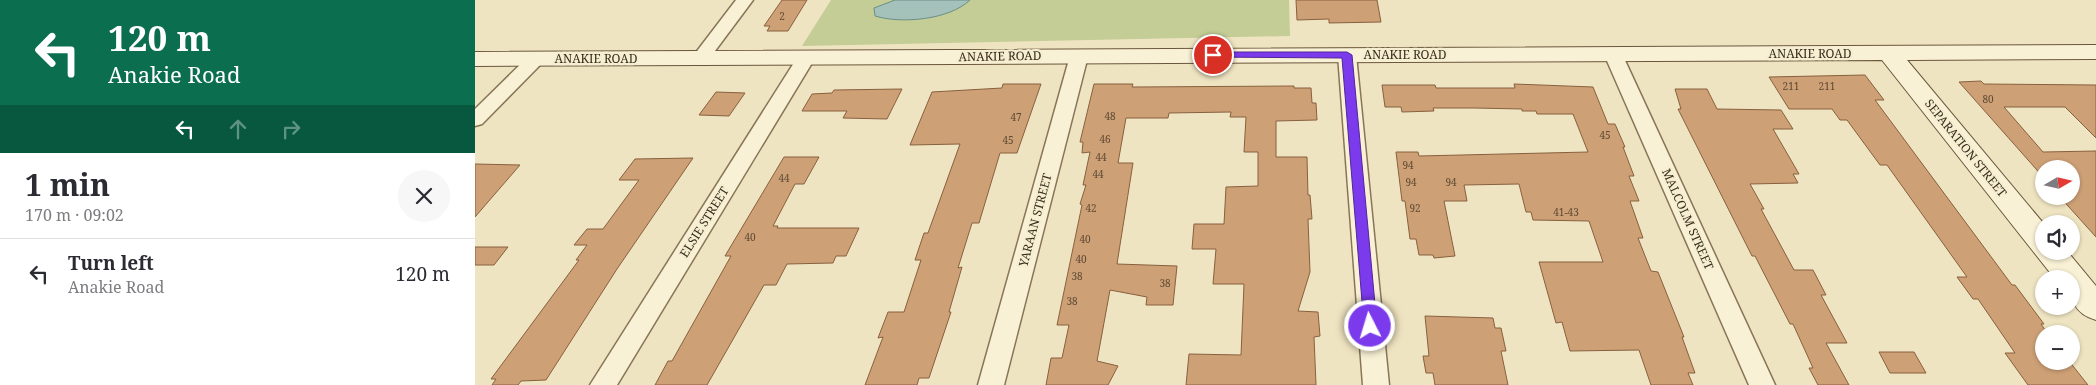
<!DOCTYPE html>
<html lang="en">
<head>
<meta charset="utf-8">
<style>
	:root { --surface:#fff; --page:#f7f7f7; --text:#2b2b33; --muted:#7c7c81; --line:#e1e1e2 }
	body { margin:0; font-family:"Noto Serif",serif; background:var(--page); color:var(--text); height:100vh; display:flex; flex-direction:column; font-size:19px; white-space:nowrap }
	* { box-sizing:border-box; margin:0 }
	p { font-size:16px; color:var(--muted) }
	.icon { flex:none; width:28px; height:28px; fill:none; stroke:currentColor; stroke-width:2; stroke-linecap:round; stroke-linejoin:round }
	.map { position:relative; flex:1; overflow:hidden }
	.side { display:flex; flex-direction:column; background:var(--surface); width:475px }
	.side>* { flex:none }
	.banner { background:#0b6e4f; color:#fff; overflow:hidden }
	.needle { width:32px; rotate:81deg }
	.buttons { position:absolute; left:1560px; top:160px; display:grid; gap:10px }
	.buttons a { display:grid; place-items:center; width:45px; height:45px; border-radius:50%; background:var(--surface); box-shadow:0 1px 4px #0004; font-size:25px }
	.pin { position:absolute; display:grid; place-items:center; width:42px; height:42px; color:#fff; margin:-21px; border:2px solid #fff; border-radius:50%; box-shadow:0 1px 5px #0007 }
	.me { position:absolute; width:55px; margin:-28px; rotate:355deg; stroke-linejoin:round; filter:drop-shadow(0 0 4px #0008) }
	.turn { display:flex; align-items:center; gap:18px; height:105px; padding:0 25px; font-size:22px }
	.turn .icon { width:65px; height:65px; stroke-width:2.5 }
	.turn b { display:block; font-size:35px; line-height:42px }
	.lanes { display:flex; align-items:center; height:48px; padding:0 25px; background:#0003; justify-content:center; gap:25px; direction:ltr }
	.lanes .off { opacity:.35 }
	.round { display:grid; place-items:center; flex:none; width:52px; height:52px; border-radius:26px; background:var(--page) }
	.summary { display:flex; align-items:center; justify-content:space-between; height:85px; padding:0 25px }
	h1 { font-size:30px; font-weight:700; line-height:38px }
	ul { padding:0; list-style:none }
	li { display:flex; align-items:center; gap:15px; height:70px; padding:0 25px; border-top:1px solid var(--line) }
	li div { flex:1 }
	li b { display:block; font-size:19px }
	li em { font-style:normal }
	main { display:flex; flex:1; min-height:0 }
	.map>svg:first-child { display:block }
</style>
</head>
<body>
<main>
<section class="side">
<div class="banner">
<div class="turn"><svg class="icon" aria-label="left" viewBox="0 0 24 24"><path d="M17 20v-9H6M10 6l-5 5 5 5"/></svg><div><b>120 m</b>Anakie Road</div></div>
<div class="lanes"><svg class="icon" aria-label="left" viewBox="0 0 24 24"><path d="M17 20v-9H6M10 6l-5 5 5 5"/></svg><svg class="icon off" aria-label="ahead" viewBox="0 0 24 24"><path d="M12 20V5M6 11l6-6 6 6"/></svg><svg class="icon off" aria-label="right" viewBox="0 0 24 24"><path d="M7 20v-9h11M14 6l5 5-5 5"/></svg></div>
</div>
<div class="summary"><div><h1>1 min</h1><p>170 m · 09:02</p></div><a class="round"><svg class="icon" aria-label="close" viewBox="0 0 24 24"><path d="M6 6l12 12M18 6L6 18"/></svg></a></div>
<ul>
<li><svg class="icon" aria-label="left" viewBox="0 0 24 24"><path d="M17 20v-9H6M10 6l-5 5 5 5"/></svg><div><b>Turn left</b><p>Anakie Road</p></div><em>120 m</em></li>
</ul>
</section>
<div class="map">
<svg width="1621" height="385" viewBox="0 0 1621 385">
	<rect width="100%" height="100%" fill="#efe4c1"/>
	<!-- green -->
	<path fill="#c3cd95" d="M356,0h458l1,36 -488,10z"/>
	<!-- water -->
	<path fill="#a4c1ba" stroke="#6b8f88" d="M420,0h75c-21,20 -69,24 -95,16l-1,-8z"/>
	<!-- building -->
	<g fill="#cda076" stroke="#88603e">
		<path d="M307,0h25l-19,31h-21l3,-5h-6z"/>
		<path d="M821,0h81l4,22 -52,1v-4l-32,1z"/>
		<path d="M1390,75l19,25h-9l137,185h3l29,39h-3l7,10h-4v27h25l19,24h-60l-23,-32h10l-37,-54h-5l-16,-22h10l-80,-112h-7l-33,-45h-7l-8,-11h-43l-20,-32z"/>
		<path d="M1506,81l3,3 112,1v53l-31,-31h-61l39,45 53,-1v86l-37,-41h12v-27h-27v9l-85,-96z"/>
		<path d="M528,84h38l-24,69h-17l-21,70h-7l-14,45 4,-1 -13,45h2l-22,66h-10l-2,7h-52l18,-48 -5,1 10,-26h16l17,-52h-6l9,-27h4l32,-89 -50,1 22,-53 70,-4z"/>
		<path d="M619,84h39l-1,3 162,-1v2h17l1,15h4l1,17 -41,1v36h31l1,38h2l2,24h-4l2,53 -12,39 20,1 2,24 -6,1 2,48h-130l3,-31 52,1 3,-71h-31l3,-35h-24l2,-25h30l2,-37 32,-1v-34h-14l2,-35h-16l1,-5 -62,1 -1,5h-42l-8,45h15l-16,101 60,2 -4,39h-27l1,-8 -37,-7 -13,71 21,5 -10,19h-62l5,-27h11l7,-33h-12l25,-120 -2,-1 6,-19h-3l7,-33 -8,1 1,-11h-3z"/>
		<path d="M1039,84l79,3 15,37h7l10,23h-2l11,29h-5l10,25h-9l13,37h-5l13,33 7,1 26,65h-2l13,36h-7l5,12h-42l-12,-35 -69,1 -8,-29 -6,1 -17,-61h64l-14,-41 -56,-1 -2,-8h-5l-7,-28 -55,1 3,16h-23l11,55 -21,2 -1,-3h-14l-3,-16h-6l-5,-38h-3l-6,-49h22l1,4 169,-4 -15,-38h-36l-1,-3h-14v-2l-48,-1h-41l1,3 -32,1 -1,-5h-16l-3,-22h53l1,3h79z"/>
		<path d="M427,89l-15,30 -44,-1 4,-7h-45l10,-17 20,-1 2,-3z"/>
		<path d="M1200,89h32l10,20 64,1 12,19h-20l26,45h-6l5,9 -48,1 14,25h-3l33,61h19l13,25h-5l26,48h-21l23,42h-31l-9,-17h4l-20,-44h-3l-35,-68h-3l-74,-147h3z"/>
		<path d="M241,92l29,1 -16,23 -30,-1z"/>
		<path d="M309,157h35l-15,27h-9l-22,42h5l-1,2h82l-13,28h-10l-3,7 -46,1 -11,21h-12l-57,100h-52l13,-24h4l59,-105h-6z"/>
		<path d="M218,158l-76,111 -71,111 -25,1 -3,4h-26l4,-6h-5l88,-119h-3l11,-15h-13l13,-16h16l36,-49h-20l16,-21z"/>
		<path d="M0,164l45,1 -45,52z"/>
		<path d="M0,247h33l-14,18h-19z"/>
		<path d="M950,316l68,2 2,10h6l5,23h-5l7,34h-73l-2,-12h-7l-3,-17h6z"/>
		<path d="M1404,352h35l12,21h-36z"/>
	</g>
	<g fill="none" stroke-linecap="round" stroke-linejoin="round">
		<defs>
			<g id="street">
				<path d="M261,0h17l-47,63h-12l-3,-4z"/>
				<path d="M1138,49l6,1 3,4 153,331h-26l-145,-331 3,-4z"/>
				<path d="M872,50l6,1 3,4 33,330h-26l-25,-330 3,-4z"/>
				<path d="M604,51l6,1 3,4 -84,329h-26l92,-329 3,-4z"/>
				<path d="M62,53l6,1 3,4 -3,4 -61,62 -7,2v-17l56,-55z"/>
				<path d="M331,53l6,1 3,4 -198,327h-27l207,-327 3,-4z"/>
			</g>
			<path id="secondary" d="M1621,45v14l-189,1 137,164v27h23l29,35v34c-23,-7 -25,-20 -25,-41h-16l-173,-219 -1407,6v-14z"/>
		</defs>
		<!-- street casing -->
		<use href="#street" stroke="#887558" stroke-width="3"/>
		<!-- secondary casing -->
		<use href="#secondary" stroke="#6a563c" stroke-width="2"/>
		<!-- street -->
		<use href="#street" fill="#f9f1d5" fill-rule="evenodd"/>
		<!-- secondary -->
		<use href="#secondary" fill="#f9f1d5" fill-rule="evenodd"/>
	</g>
	<!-- route -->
	<path fill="#7c3aed" stroke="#51269a" d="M738,52h134l5,3 25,271 -2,4h-9l-2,-4 -22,-268 -133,-1 -1,-2z"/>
	<g text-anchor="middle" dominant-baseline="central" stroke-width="4.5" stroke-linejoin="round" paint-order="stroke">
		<!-- number labels -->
		<g font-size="10" fill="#5d4933">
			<text x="307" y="16">2</text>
			<text x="1316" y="86">211</text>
			<text x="1352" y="86">211</text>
			<text x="1513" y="99">80</text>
			<text x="635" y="116">48</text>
			<text x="541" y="117">47</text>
			<text x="1130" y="135">45</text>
			<text x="630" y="139">46</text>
			<text x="533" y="140">45</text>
			<text x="626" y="157">44</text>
			<text x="933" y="165">94</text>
			<text x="623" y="174">44</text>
			<text x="309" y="178">44</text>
			<text x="936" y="182">94</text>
			<text x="976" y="182">94</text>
			<text x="616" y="208">42</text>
			<text x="940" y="208">92</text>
			<text x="1091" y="212">41-43</text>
			<text x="275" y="237">40</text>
			<text x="610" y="239">40</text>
			<text x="606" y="259">40</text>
			<text x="602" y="276">38</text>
			<text x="690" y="283">38</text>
			<text x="597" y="301">38</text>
		</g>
		<!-- street labels -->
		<g font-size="12" fill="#382c1d" stroke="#f6eed1">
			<text x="1335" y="53">ANAKIE ROAD</text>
			<text x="930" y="54">ANAKIE ROAD</text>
			<text transform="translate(525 56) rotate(-1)">ANAKIE ROAD</text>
			<text x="121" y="58">ANAKIE ROAD</text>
			<text transform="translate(1491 148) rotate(51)">SEPARATION STREET</text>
			<text transform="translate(1213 219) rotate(66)">MALCOLM STREET</text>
			<text transform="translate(560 220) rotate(-75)">YARAAN STREET</text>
			<text transform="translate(229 222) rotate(-58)">ELSIE STREET</text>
		</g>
	</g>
</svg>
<div class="buttons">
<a><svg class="needle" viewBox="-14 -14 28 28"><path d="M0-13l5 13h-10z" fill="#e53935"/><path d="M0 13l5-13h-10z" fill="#7c7c81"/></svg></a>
<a><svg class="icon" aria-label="sound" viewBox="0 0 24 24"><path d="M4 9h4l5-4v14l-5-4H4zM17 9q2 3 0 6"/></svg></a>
<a>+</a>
<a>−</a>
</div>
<div class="pin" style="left:738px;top:55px;background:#d93025"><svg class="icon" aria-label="arrive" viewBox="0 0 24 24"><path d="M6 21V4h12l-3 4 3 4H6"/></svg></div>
<svg class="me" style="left:895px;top:326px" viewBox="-20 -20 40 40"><circle r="17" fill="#7c3aed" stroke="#fff" stroke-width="3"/><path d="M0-11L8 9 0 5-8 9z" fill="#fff"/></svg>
</div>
</main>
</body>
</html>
